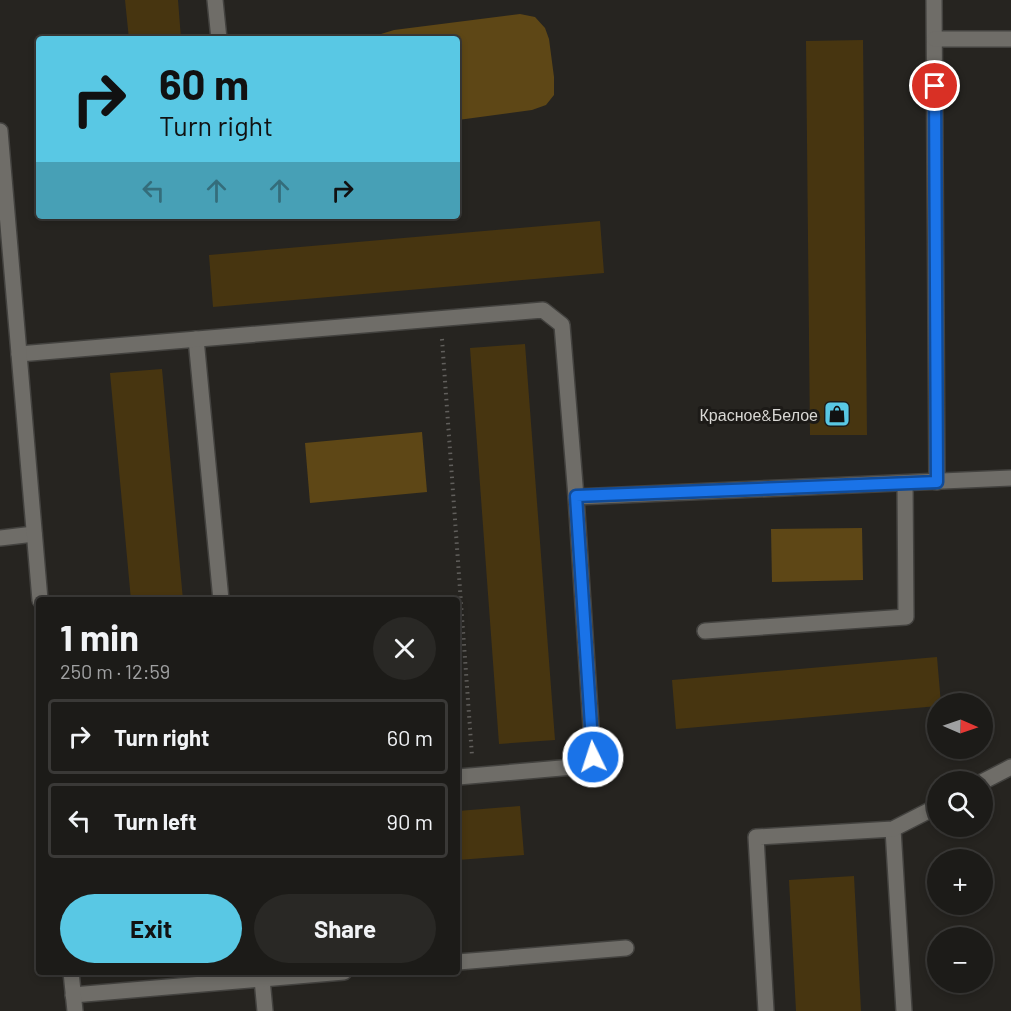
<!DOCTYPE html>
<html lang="en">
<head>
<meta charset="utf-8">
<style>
	:root { --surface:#1c1b18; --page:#292825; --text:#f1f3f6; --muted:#a0a1a2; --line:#3a3937; --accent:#59c8e4 }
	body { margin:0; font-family:Barlow,sans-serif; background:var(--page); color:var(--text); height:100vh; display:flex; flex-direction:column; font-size:22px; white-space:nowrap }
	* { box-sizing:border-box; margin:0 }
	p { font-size:20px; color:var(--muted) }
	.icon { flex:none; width:33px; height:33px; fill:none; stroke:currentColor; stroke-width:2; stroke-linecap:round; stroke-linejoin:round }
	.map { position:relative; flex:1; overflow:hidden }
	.details { position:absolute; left:36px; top:597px; width:424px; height:378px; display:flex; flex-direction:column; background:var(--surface); border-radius:6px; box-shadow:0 3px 9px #0003,0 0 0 2px var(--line) }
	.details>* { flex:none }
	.hud { position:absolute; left:36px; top:36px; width:424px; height:183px; border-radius:6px; box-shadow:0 3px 9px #0003,0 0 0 2px var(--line); background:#59c8e4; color:#111; overflow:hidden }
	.needle { width:39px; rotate:92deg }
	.controls { position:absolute; left:927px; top:693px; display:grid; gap:12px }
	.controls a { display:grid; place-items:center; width:66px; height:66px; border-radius:50%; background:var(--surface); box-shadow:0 3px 9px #0003,0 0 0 2px var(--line); font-size:30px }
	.pin { position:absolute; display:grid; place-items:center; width:51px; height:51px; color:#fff; margin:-26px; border:3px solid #fff; border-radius:50%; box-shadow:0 2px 6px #0007 }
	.me { position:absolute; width:66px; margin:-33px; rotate:356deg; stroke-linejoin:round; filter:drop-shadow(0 0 4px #0008) }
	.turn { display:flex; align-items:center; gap:21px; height:126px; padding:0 24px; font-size:27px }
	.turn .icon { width:78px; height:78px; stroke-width:2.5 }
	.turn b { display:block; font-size:42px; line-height:51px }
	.lanes { display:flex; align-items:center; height:57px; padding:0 24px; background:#0003; justify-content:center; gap:30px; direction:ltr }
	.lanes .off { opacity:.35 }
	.round { display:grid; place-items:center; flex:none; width:63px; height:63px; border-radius:32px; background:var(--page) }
	.head { display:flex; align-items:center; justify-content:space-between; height:102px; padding:0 24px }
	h1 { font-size:36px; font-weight:700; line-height:45px }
	.button { display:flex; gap:12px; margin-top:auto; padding:12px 24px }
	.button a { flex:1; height:69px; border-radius:36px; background:var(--accent); color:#111; font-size:24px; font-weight:700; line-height:69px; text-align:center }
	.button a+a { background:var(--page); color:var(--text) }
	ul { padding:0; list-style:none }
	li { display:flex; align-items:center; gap:18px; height:75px; margin:0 12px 9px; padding:0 12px; border:3px solid var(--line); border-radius:6px }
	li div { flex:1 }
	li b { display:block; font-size:22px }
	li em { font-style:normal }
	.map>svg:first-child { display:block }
</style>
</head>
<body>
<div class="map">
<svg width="1011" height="1011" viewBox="0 0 1011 1011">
	<rect width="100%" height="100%" fill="#262420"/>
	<!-- green -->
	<g fill="#5e4716">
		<path d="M520,14l15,3 10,11 4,11 5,38v18l-8,10 -14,5 -74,10v-81h-83l6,-5 13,-4z"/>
		<path d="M422,432l5,60 -117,11 -5,-60z"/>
		<path d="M862,528l1,52 -91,2 -1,-53z"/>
	</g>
	<!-- building -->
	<g fill="#473510">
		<path d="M125,0h53l3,39h-52z"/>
		<path d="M863,40l4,395h-57l-4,-394z"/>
		<path d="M600,221l4,52 -391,34 -4,-52z"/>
		<path d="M525,344l30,396 -56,4 -29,-396z"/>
		<path d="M162,369l21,231h-52l-21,-227z"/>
		<path d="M937,657l4,47h-3v2l-262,23 -4,-49z"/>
		<path d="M520,806l4,49 -66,5v-49z"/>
		<path d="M854,876l7,135h-65l-7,-131z"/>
	</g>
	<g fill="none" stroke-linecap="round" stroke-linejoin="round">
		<defs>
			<g id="service">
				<path d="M215,0l4,39"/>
				<path d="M934,0l3,482"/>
				<path d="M935,39h76"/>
				<path d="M196,339l25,261"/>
				<path d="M19,354l524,-44 19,15 14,172 17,260 -9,9 -126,11"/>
				<path d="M576,497l435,-19"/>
				<path d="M0,538l34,-4"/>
				<path d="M705,631l201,-14 -1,-134"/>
				<path d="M982,782l29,-15"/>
				<path d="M893,829l11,182"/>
				<path d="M458,962l168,-14"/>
				<path d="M262,979l3,32"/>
				<path d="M73,995l271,-23"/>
				<path d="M766,1011l-10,-174 137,-8 45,-23"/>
			</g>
			<g id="minor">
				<path d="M0,131l40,469"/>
				<path d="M71,972l4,39"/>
			</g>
		</defs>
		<!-- service casing -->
		<use href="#service" stroke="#43423f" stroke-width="18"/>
		<!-- minor casing -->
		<use href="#minor" stroke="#43423f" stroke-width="18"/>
		<!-- path -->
		<path stroke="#615f5c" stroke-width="4" stroke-dasharray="1.5 4.5" stroke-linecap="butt" d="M442,339l30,417"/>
		<!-- service -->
		<use href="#service" stroke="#6f6d68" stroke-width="15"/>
		<!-- minor -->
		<use href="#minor" stroke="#6f6d68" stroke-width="15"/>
	</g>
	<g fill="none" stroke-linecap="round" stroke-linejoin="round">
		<defs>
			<path id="route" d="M593,757l-17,-261 361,-14 -2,-396"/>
		</defs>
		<!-- route casing -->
		<use href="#route" stroke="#114b97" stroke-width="15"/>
		<!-- route -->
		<use href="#route" stroke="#1a73e8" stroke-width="10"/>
	</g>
	<!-- icons -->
	<defs>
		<symbol id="shop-square" viewBox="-11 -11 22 22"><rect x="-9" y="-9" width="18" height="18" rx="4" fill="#59c8e4" stroke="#1c1a17"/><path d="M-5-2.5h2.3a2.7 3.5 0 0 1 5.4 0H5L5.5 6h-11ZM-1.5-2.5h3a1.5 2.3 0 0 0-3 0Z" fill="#111"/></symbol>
	</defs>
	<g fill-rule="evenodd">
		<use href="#shop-square" x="822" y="399" width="30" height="30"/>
	</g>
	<g text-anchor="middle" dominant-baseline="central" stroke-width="6" stroke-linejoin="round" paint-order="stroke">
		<!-- poi labels -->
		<g font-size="16" fill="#d8d7d4" stroke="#1c1a17" text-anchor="end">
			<text x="818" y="414">Красное&amp;Белое</text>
		</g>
	</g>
</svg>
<div class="controls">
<a><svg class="needle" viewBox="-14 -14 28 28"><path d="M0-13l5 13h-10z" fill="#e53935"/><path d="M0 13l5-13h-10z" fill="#a0a1a2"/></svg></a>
<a><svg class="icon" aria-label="search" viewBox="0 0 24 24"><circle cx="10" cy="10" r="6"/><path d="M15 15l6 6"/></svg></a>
<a>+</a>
<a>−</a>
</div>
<div class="pin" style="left:935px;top:86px;background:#d93025"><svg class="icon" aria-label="arrive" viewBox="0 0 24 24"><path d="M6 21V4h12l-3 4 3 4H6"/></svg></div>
<svg class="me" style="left:593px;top:757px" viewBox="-20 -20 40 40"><circle r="17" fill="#1a73e8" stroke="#fff" stroke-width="3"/><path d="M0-11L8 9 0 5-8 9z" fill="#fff"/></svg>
<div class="hud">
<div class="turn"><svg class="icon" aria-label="right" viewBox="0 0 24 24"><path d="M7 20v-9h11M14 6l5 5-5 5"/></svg><div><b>60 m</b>Turn right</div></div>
<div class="lanes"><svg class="icon off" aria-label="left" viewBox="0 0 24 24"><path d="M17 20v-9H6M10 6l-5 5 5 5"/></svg><svg class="icon off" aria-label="ahead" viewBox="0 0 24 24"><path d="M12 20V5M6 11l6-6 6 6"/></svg><svg class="icon off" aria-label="ahead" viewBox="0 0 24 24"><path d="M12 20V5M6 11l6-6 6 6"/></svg><svg class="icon" aria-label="right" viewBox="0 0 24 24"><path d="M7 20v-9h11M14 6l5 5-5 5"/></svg></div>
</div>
<section class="details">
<div class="head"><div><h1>1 min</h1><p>250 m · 12:59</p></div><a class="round"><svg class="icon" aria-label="close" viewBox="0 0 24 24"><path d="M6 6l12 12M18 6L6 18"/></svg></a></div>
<ul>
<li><svg class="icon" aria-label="right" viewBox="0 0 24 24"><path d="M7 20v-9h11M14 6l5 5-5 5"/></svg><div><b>Turn right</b></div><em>60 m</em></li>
<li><svg class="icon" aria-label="left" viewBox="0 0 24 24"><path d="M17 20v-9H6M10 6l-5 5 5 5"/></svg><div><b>Turn left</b></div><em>90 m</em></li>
</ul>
<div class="button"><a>Exit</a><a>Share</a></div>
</section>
</div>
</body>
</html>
